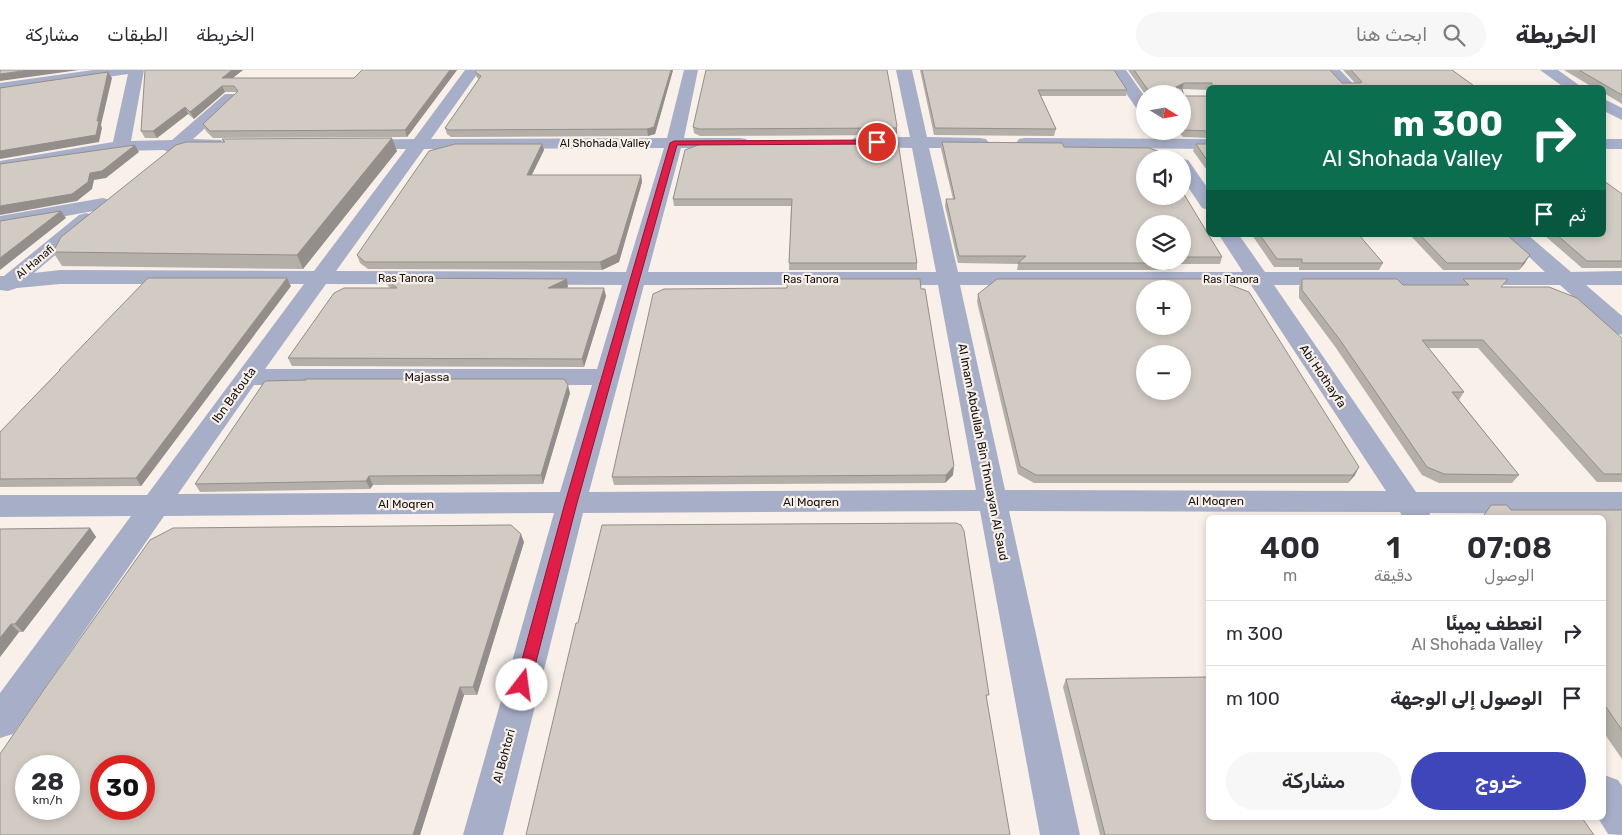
<!DOCTYPE html>
<html lang="ar">
<head>
<meta charset="utf-8">
<style>
	:root { --surface:#fff; --page:#f7f7f7; --text:#2b2b33; --muted:#7c7c81; --line:#e1e1e2; --accent:#3f46ba }
	body { margin:0; font-family:Rubik,"Noto Sans Arabic",sans-serif; background:var(--page); color:var(--text); direction:rtl; height:100vh; display:flex; flex-direction:column; font-size:19px; white-space:nowrap }
	* { box-sizing:border-box; margin:0 }
	p { font-size:16px; color:var(--muted) }
	.icon { flex:none; width:28px; height:28px; fill:none; stroke:currentColor; stroke-width:2; stroke-linecap:round; stroke-linejoin:round }
	.map { position:relative; flex:1; overflow:hidden; direction:ltr }
	.sheet { position:absolute; left:1206px; top:445px; width:400px; height:305px; display:flex; flex-direction:column; background:var(--surface); border-radius:8px; box-shadow:0 2px 8px #0003; direction:rtl }
	.sheet>* { flex:none }
	.banner { position:absolute; left:1206px; top:15px; width:400px; height:152px; border-radius:8px; box-shadow:0 2px 8px #0003; direction:rtl; background:#0b6e4f; color:#fff; overflow:hidden }
	.needle { width:32px; rotate:101deg }
	.tools { position:absolute; left:1136px; top:15px; display:grid; gap:10px }
	.tools a { display:grid; place-items:center; width:55px; height:55px; border-radius:50%; background:var(--surface); box-shadow:0 2px 8px #0003; font-size:25px }
	.speed { position:absolute; left:15px; top:685px; display:flex; gap:10px; font-size:25px; font-weight:700; text-align:center }
	.speed>* { display:grid; place-content:center; width:65px; height:65px; border-radius:50%; background:var(--surface); box-shadow:0 2px 8px #0003; line-height:1 }
	.speed small { font-size:12px; font-weight:400 }
	.speed .limit { border:8px solid #d22; background:#fff; color:#111 }
	.pin { position:absolute; display:grid; place-items:center; width:42px; height:42px; color:#fff; margin:-21px; border:2px solid #fff; border-radius:50%; box-shadow:0 1px 5px #0007 }
	.me { position:absolute; width:55px; margin:-28px; rotate:15deg; stroke-linejoin:round; filter:drop-shadow(0 0 4px #0008) }
	.turn { display:flex; align-items:center; gap:18px; height:105px; padding:0 20px; font-size:22px }
	.turn .icon { width:65px; height:65px; stroke-width:2.5 }
	.turn b { display:block; font-size:35px; line-height:42px }
	.then { display:flex; align-items:center; height:48px; padding:0 20px; background:#0003; gap:10px; font-size:19px }
	.eta { display:flex; justify-content:space-evenly; align-items:center; height:85px; text-align:center }
	.eta b { font-size:30px; font-weight:600; line-height:35px }
	.button { display:flex; gap:10px; margin-top:auto; padding:10px 20px }
	.button a { flex:1; height:58px; border-radius:30px; background:var(--accent); color:#fff; font-size:20px; font-weight:600; line-height:58px; text-align:center }
	.button a+a { background:var(--page); color:var(--text) }
	ul { padding:0; list-style:none }
	li { display:flex; align-items:center; gap:15px; height:65px; padding:0 20px; border-top:1px solid var(--line) }
	li div { flex:1 }
	li b { display:block; font-size:19px }
	li em { font-style:normal }
	header { display:flex; align-items:center; gap:30px; box-sizing:border-box; height:70px; padding:0 25px; background:var(--surface); border-bottom:1px solid var(--line) }
	header strong { font-size:24px }
	nav { display:flex; gap:28px; margin-inline-start:auto; font-size:18px }
	.search { width:350px; height:45px; background:var(--page); display:flex; align-items:center; gap:12px; box-sizing:border-box; padding:0 18px; border-radius:28px; color:var(--muted); font-size:19px }
	.map>svg:first-child { display:block }
</style>
</head>
<body>
<header>
<strong>الخريطة</strong>
<div class="search"><svg class="icon" aria-label="search" viewBox="0 0 24 24"><circle cx="10" cy="10" r="6"/><path d="M15 15l6 6"/></svg>ابحث هنا</div>
<nav><a>الخريطة</a><a>الطبقات</a><a>مشاركة</a></nav>
</header>
<div class="map">
<svg width="1622" height="765" viewBox="0 0 1622 765">
	<rect width="100%" height="100%" fill="#f8f0e9"/>
	<g fill="none" stroke-linecap="round" stroke-linejoin="round">
		<!-- minor -->
		<g fill="#a7aec7" fill-rule="evenodd">
			<path d="M93,0h51l-13,71 41,-1 53,-46h12l2,3 -2,3 -44,39 28,1 3,4 -3,4 -40,2 -9,4 -8,-4 -43,1 -121,20v-10l113,-19 15,-68 -128,19v-10z"/>
			<path d="M465,0h15l-49,69 236,-1 17,-68h14l-14,68h56l6,1 3,4 -3,4 -6,1h-59l-33,124h288l-24,-124 -52,-1 -6,-1 -3,-4 3,-4 6,-1h50l-14,-67h16l15,67 53,1 6,1 3,4 -3,4 -6,1h-51l29,124h285l-24,-37h20l26,37h280l-39,-37h22l43,37 51,-1v14h-36l36,31v19l-8,-2 -54,-48h-286l142,207h206v22l-192,-1 -1,5h-26l-3,-6 -391,-1 71,324h-40l-60,-324 -397,2 -80,322h-40l91,-322 -390,3 -151,218 -13,4v-45l131,-177 -131,1v-22h147l157,-211h-244l-43,4 -9,3 -8,-1v-14h4l75,-61 7,-2 7,2 3,4 -3,4 -59,50 26,-3 254,1 92,-122h-48l-6,-1 -3,-4 3,-4 62,-1zM664,78l-38,124 -290,-1 88,-122zM326,214l296,1 -25,84h-332zM644,215h294l38,205 -387,2zM960,215h291l135,206 -381,-1zM254,315h338l-32,107 -382,2z"/>
			<path d="M1110,0h16l19,27v17l-6,-2z"/>
			<path d="M1324,0h16l17,18h-16z"/>
			<path d="M1540,0h18l25,18h-18z"/>
			<path d="M1604,29l18,9v12l-18,-9z"/>
			<path d="M1025,68l184,1v10l-190,-2 -3,-4 3,-4z"/>
			<rect x="1604" y="69" width="18" height="10"/>
			<path d="M1181,89h1l6,1 21,30v20l-7,-2 -20,-30z"/>
			<path d="M103,128l7,2 3,4 -3,4 -110,20v-12z"/>
			<path d="M1604,705l14,5 4,6v49l-14,-1 -10,-16h6z"/>
		</g>
	</g>
	<!-- wall -->
	<g fill="#b5afa9" fill-rule="evenodd">
		<path d="M243,0l-11,8h122l103,-8 -50,67 -194,1 -7,-7 -3,-7 34,-32h-12l-31,27 -6,-5 -31,24h-12l-4,-7z"/>
		<path d="M476,0h197l-18,64 -7,2 -197,1 -4,-3 -2,-6 34,-49 -2,-1 -2,-6z"/>
		<path d="M920,0h194l13,20 -1,6h-85l15,33 -2,7 -120,-1z"/>
		<path d="M1128,0h202l12,13h13l-12,-13h109l25,18h-268v2l-27,-1 2,7h25v42l-26,-1 -5,-6h4v-37h-37z"/>
		<path d="M1564,0h58v34l-18,-11v-5h-10z"/>
		<path d="M897,56v7l-2,2 -195,1 -6,-3 -1,-6z"/>
		<path d="M222,69l175,12 -94,118 -241,-3 -9,-14 170,-110z"/>
		<path d="M942,72l120,1 2,4 85,1 9,3 5,8h-18v37h37v-5l40,66 -2,7h-48l-2,6h-153l1,-6 -60,-1 -13,-57 1,-7h7l-12,-50zM1145,154h37v37h-37z"/>
		<path d="M703,73l214,120v7h-128l2,-64h-117l-1,-7z"/>
		<path d="M542,74l2,6 -12,25h109l1,7 -23,80 -17,8 -234,-1 -8,-6 -3,-8z"/>
		<path d="M1196,74h13v29l-16,-22z"/>
		<path d="M1622,124v74h-40l-38,-33h60z"/>
		<path d="M1252,165h107l24,28 -4,7h-80v-3h-25z"/>
		<path d="M1410,165h97l18,28 -6,7h-76z"/>
		<path d="M385,208l183,9 -3,1 41,8 -22,71 -292,-1 -4,-8 102,-70 -2,-2z"/>
		<path d="M1302,209l101,6h56l4,-6 40,8 119,51v144h-25l-119,-134h-50l36,44 -5,8 60,75 -7,8h-73l-17,-8 -86,-127 -37,-50v-11z"/>
		<path d="M291,216l-150,200 -141,1v-55l59,-61v-1z"/>
		<path d="M978,224l377,181 -7,8h-314l-16,-9 -41,-172z"/>
		<path d="M570,323l-27,91 -170,1 -3,4 -170,3 -5,-8z"/>
		<path d="M953,405l-8,8 -331,2 -2,-8z"/>
		<path d="M1511,440h111v249l-18,-26v-215h-122z"/>
		<path d="M90,458l6,9 -73,95h-4l-19,25v-128z"/>
		<path d="M524,472l-47,153h-13l-44,140h-420z"/>
		<path d="M1066,609l528,156h-494l-37,-148z"/>
	</g>
	<!-- shaded-wall -->
	<g fill="#938e89">
		<path d="M30,0h49l-79,11v-7z"/>
		<path d="M232,0h11l-19,15 -2,-7z"/>
		<path d="M450,0h7l-50,67 -2,-7z"/>
		<path d="M671,0h2l-18,64 -7,2 -1,-7z"/>
		<path d="M108,2l4,6 -11,47 1,3 -3,14 -99,17v-8l97,-30z"/>
		<path d="M1184,13l-2,6 -6,-2z"/>
		<path d="M222,16l3,6 -31,27 -4,-7z"/>
		<path d="M185,37l3,7 -31,24 -4,-7z"/>
		<path d="M897,56v7l-2,2 1,-7z"/>
		<path d="M392,68l5,13 -94,118 -6,-14z"/>
		<path d="M542,74l2,6 -16,32 -1,-7z"/>
		<path d="M135,75l4,7 -33,26 -12,2 -2,9 -15,12 -77,14v-9l90,-33z"/>
		<path d="M641,105l1,7 -23,80 -17,8 -2,-8z"/>
		<path d="M61,141l5,7 -66,52v-12z"/>
		<path d="M1530,185l-5,8 -6,7 4,-7z"/>
		<path d="M287,208l4,8 -150,200 -5,-8z"/>
		<path d="M567,209l1,8 -18,9 -2,-8z"/>
		<path d="M604,218l2,8 -22,71 -2,-8z"/>
		<path d="M568,315l2,8 -27,91 -2,-9z"/>
		<path d="M954,396l-1,9 -8,8 1,-8z"/>
		<path d="M1359,397l-4,8 -7,8 5,-8z"/>
		<path d="M369,406l4,9 -3,4 -4,-8z"/>
		<path d="M90,458l6,9 -73,95 -8,-8z"/>
		<path d="M521,464l3,8 -47,153 -4,-8z"/>
		<path d="M11,554l8,8 -19,25v-19z"/>
		<path d="M460,617l4,8 -44,140h-7z"/>
	</g>
	<!-- building -->
	<g fill="#d2cbc4" stroke="#938e89" fill-rule="evenodd">
		<path d="M0,0h30l-30,4z"/>
		<path d="M145,0h87l-10,8h132l8,-8h88l-45,60 -195,1 -7,-7 35,-33 -4,-5h-12l-32,26 -5,-5 -32,24h-12z"/>
		<path d="M476,0h195l-17,57 -7,2 -198,1 -4,-2 36,-52 -6,-4z"/>
		<path d="M706,0h181l4,21 6,35 -1,2 -197,1 -6,-2z"/>
		<path d="M922,0h192l13,20h-89l18,39 -121,-1z"/>
		<path d="M1134,0h196l12,13h18l2,-1 -11,-12h101l25,18h-265v-5h-28l-8,4 6,2 2,7h25v35l-24,-1 -3,-3v-33h-24l-3,-4h-7z"/>
		<path d="M1579,0h43v25z"/>
		<path d="M108,2l-11,49h2l-3,14 -96,16v-63z"/>
		<path d="M392,68l-95,117 -244,-3 8,-15 115,-92 10,-3h39l-3,-3z"/>
		<path d="M898,72l19,121h-128l3,-64h-119l12,-49 18,-7z"/>
		<path d="M942,72l120,1 2,4 85,1 9,3 5,8h-18v37h37v-5l40,66h-40v-33h-37v37h24l3,2h-154l8,-7h-67l-13,-57h9z"/>
		<path d="M455,74h87l-15,31h114l-24,79 -17,8h-235l-8,-7 72,-104z"/>
		<path d="M1196,74h13v19z"/>
		<path d="M135,75l-33,26 -12,2 -2,9 -16,12 -72,12v-42z"/>
		<path d="M1604,111l18,13v67h-35l-30,-26h47z"/>
		<path d="M61,141l-61,47v-37z"/>
		<path d="M1260,165h99l24,28h-81v-4h-25z"/>
		<path d="M1420,165h87l23,20 -7,8h-76z"/>
		<path d="M148,208h139l-151,200 -136,1v-47l60,-62h-1z"/>
		<path d="M385,208l182,1 -19,9h56l-22,71 -294,-1 46,-65 10,-5h53z"/>
		<path d="M788,209h132l1,10h4l29,177 -8,9 -334,2 41,-183 11,-5 123,-1z"/>
		<path d="M997,209h218l34,13 110,175 -6,8h-317l-16,-9 -42,-172zM1145,219h37v37h-37zM1145,284h37v37h-37z"/>
		<path d="M1302,209h95l6,6h66l-6,-6h45l-7,8h48l28,11 45,40v136h-18l-121,-134h-61l42,52h-12l67,83 -75,-1 -17,-7 -87,-127 -38,-50z"/>
		<path d="M305,309h259l4,6 -27,90 -172,1 -3,5 -171,3 70,-103 41,-1z"/>
		<path d="M1491,435h16l4,5h111v220l-18,-26v-186h-122z"/>
		<path d="M956,453l5,2 3,6 25,164h-3l24,140h-484l50,-212h2l24,-98z"/>
		<path d="M511,455l10,9 -48,153h-13l-47,148h-413v-81l45,-66 105,-148 23,-12zM26,696h43v43h-43zM101,696h43v43h-43z"/>
		<path d="M90,458l-75,96h-4l-11,14v-109z"/>
		<path d="M1209,607v141h373l12,17h-489l-39,-156z"/>
	</g>
	<!-- route -->
	<path fill="#e11d48" stroke="#92132f" d="M877,70l2,1v3l-202,1 -100,358 -47,182 -2,4 -6,2 -5,-2 -2,-4 50,-182 105,-360 4,-2z"/>
	<g text-anchor="middle" dominant-baseline="central" stroke-width="4.5" stroke-linejoin="round" paint-order="stroke">
		<!-- far-street labels -->
		<g font-size="11" fill="#12100e" stroke="#f8f0e9">
			<text x="605" y="73">Al Shohada Valley</text>
			<text transform="translate(35 192) rotate(-40)">Al Hanafi</text>
			<text x="406" y="208">Ras Tanora</text>
			<text x="811" y="209">Ras Tanora</text>
			<text x="1231" y="209">Ras Tanora</text>
		</g>
		<!-- street labels -->
		<g font-size="12" fill="#12100e" stroke="#f8f0e9">
			<text transform="translate(1323 306) rotate(56)">Abi Hothayfa</text>
			<text x="427" y="307">Majassa</text>
			<text transform="translate(234 325) rotate(-54)">Ibn Batouta</text>
			<text transform="translate(983 382) rotate(79)">Al Imam Abdullah Bin Thnuayan Al Saud</text>
			<text x="1216" y="431">Al Moqren</text>
			<text x="811" y="432">Al Moqren</text>
			<text x="406" y="434">Al Moqren</text>
			<text transform="translate(504 686) rotate(-75)">Al Bohtori</text>
		</g>
	</g>
</svg>
<div class="tools">
<a><svg class="needle" viewBox="-14 -14 28 28"><path d="M0-13l5 13h-10z" fill="#e53935"/><path d="M0 13l5-13h-10z" fill="#7c7c81"/></svg></a>
<a><svg class="icon" aria-label="sound" viewBox="0 0 24 24"><path d="M4 9h4l5-4v14l-5-4H4zM17 9q2 3 0 6"/></svg></a>
<a><svg class="icon" aria-label="layers" viewBox="0 0 24 24"><path d="M12 4l9 5-9 5-9-5zM3 14l9 5 9-5"/></svg></a>
<a>+</a>
<a>−</a>
</div>
<div class="speed"><div>28<small>km/h</small></div><div class="limit">30</div></div>
<div class="pin" style="left:877px;top:72px;background:#d93025"><svg class="icon" aria-label="arrive" viewBox="0 0 24 24"><path d="M6 21V4h12l-3 4 3 4H6"/></svg></div>
<svg class="me" style="left:522px;top:615px" viewBox="-20 -20 40 40"><circle r="19" fill="#fff"/><path d="M0-13L10 11 0 6-10 11z" fill="#e11d48"/></svg>
<div class="banner">
<div class="turn"><svg class="icon" aria-label="right" viewBox="0 0 24 24"><path d="M7 20v-9h11M14 6l5 5-5 5"/></svg><div><b>300 m</b>Al Shohada Valley</div></div>
<div class="then">ثم<svg class="icon" aria-label="arrive" viewBox="0 0 24 24"><path d="M6 21V4h12l-3 4 3 4H6"/></svg></div>
</div>
<section class="sheet">
<div class="eta">
<div><b>07:08</b><p>الوصول</p></div>
<div><b>1</b><p>دقيقة</p></div>
<div><b>400</b><p>m</p></div>
</div>
<ul>
<li><svg class="icon" aria-label="right" viewBox="0 0 24 24"><path d="M7 20v-9h11M14 6l5 5-5 5"/></svg><div><b>انعطف يمينًا</b><p>Al Shohada Valley</p></div><em>300 m</em></li>
<li><svg class="icon" aria-label="arrive" viewBox="0 0 24 24"><path d="M6 21V4h12l-3 4 3 4H6"/></svg><div><b>الوصول إلى الوجهة</b></div><em>100 m</em></li>
</ul>
<div class="button"><a>خروج</a><a>مشاركة</a></div>
</section>
</div>
</body>
</html>
